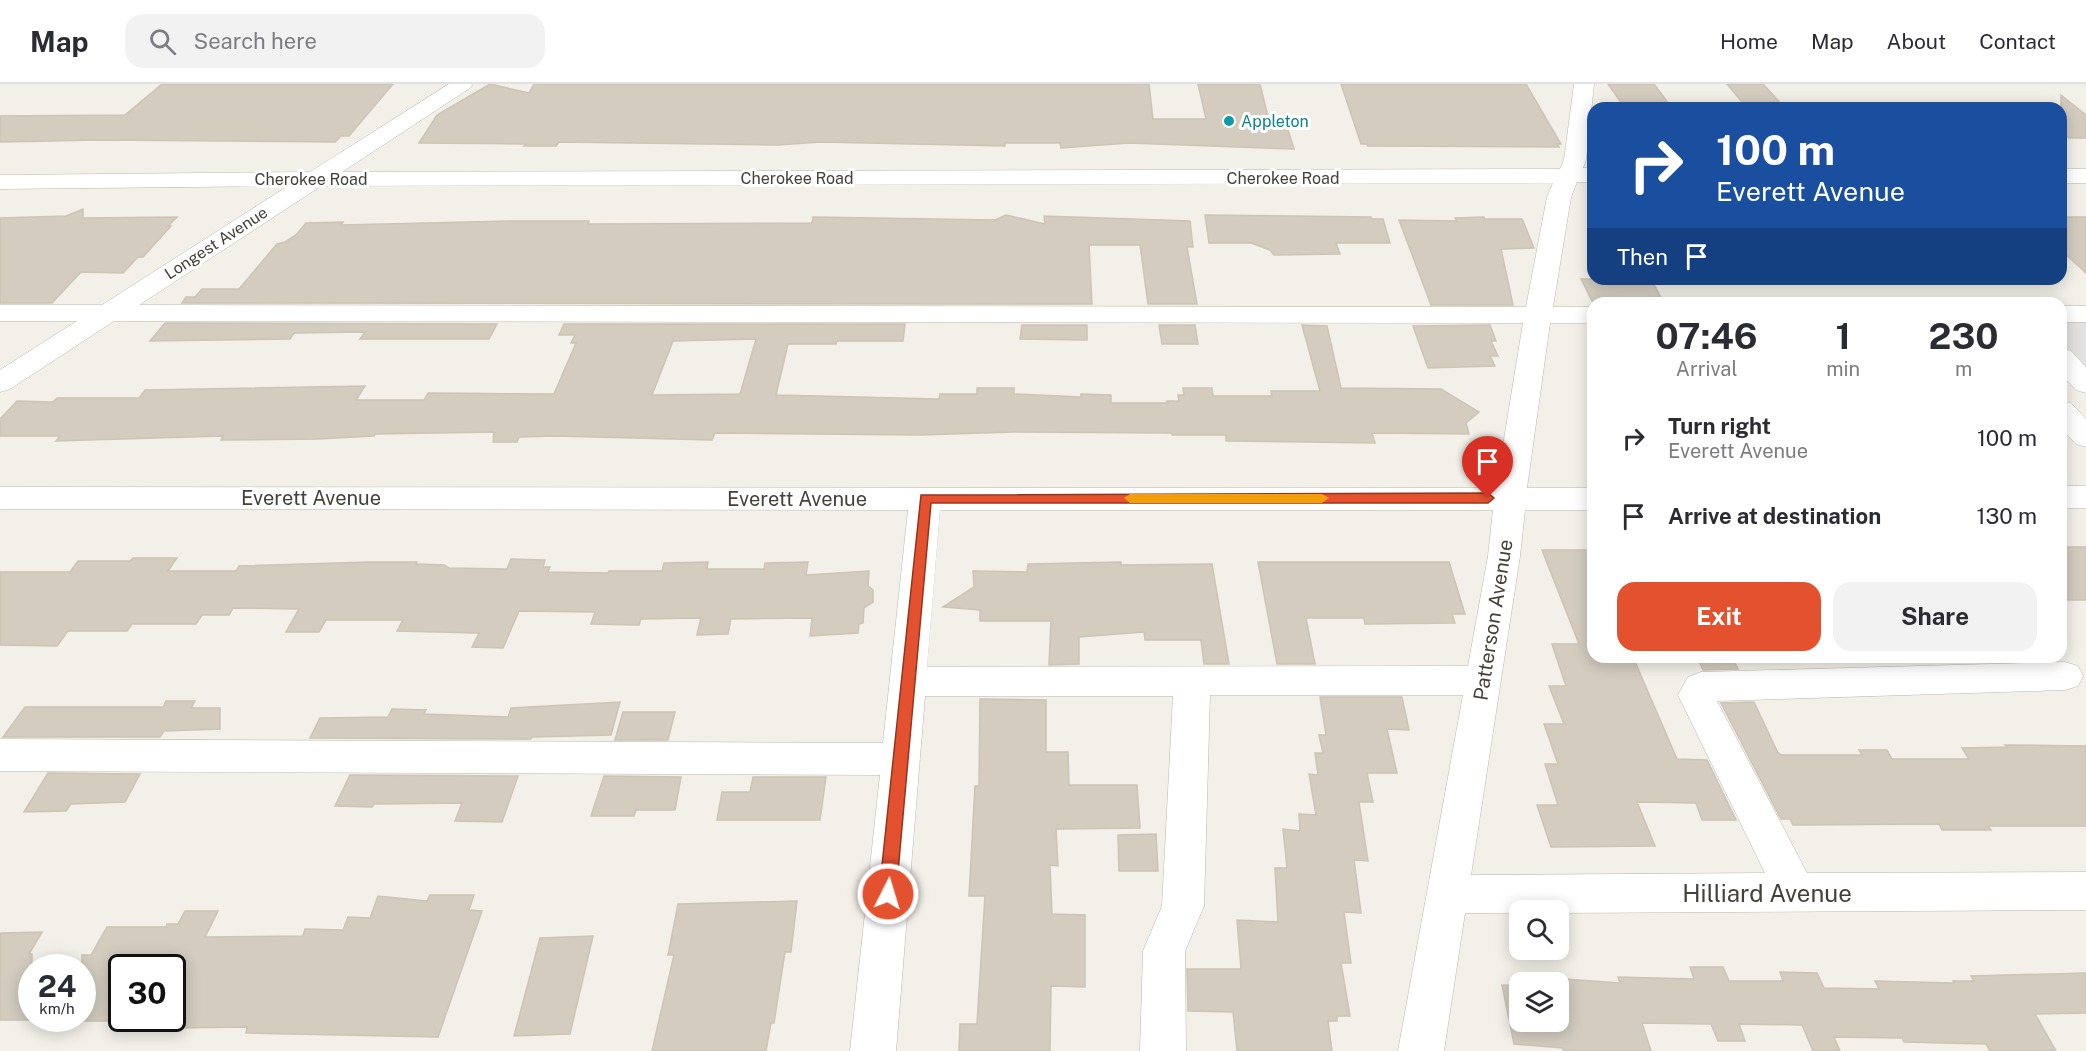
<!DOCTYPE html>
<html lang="en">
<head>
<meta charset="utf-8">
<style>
	:root { --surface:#fff; --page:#f2f2f3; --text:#2b2b33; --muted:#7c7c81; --line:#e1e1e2; --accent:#e4512e }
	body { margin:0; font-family:"Public Sans",sans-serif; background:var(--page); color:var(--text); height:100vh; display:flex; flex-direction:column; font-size:22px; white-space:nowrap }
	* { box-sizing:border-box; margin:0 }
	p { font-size:20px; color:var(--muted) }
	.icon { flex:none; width:33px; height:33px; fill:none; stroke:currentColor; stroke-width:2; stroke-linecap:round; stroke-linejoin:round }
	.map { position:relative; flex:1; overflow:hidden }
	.panel { position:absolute; left:1587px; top:213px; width:480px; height:366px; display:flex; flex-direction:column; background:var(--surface); border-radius:18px; box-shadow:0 3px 15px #0003 }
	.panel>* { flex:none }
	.banner { position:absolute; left:1587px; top:18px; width:480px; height:183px; border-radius:18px; box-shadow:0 3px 15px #0003; background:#1a4fa0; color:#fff; overflow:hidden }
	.fabs { position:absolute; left:1509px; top:816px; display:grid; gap:12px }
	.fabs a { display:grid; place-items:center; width:60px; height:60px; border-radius:12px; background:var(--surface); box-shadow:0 3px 15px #0003; font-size:30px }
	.speed { position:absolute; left:18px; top:870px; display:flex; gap:12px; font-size:30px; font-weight:700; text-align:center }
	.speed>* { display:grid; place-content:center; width:78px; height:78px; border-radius:50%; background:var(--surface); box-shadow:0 3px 15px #0003; line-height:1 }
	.speed small { font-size:15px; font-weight:400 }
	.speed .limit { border:3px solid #111; border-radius:9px; background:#fff; color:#111 }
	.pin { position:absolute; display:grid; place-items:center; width:51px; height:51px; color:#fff; margin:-62px -26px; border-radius:50% 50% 50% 0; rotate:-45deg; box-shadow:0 0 6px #0007 }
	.pin .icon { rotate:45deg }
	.me { position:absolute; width:66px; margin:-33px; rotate:5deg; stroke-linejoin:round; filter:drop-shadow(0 0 4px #0008) }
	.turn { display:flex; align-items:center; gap:21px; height:126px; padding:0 30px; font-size:27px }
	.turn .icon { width:78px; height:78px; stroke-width:2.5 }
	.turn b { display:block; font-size:42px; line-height:51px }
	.then { display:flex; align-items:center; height:57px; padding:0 30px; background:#0003; gap:12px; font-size:22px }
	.eta { display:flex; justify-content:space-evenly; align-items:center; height:102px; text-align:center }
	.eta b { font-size:36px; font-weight:700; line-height:42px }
	.primary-button { display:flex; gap:12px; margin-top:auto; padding:12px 30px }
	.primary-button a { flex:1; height:69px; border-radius:18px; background:var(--accent); color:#fff; font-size:24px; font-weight:700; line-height:69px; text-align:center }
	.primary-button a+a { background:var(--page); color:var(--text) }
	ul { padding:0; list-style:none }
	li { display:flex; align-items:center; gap:18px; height:78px; padding:0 30px }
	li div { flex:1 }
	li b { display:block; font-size:22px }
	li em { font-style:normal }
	header { display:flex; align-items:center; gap:36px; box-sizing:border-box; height:84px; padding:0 30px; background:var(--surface); border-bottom:2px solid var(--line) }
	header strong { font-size:28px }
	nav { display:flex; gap:33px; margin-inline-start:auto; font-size:21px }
	.search { width:420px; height:54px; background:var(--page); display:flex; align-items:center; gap:15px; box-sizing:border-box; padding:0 21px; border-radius:18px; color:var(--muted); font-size:22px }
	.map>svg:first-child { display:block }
</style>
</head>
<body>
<header>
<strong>Map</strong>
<div class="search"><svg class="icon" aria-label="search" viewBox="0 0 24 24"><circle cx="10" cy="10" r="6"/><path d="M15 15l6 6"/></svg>Search here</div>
<nav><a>Home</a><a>Map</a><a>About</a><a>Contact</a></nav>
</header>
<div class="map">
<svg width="2086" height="967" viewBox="0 0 2086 967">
	<rect width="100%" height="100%" fill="#f2f0e8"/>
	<!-- parking -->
	<path fill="#e4e2e0" d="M2061,235h25v55l-25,-26z"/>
	<!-- building -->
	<g fill="#d3ccbf" stroke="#cdc4b3" stroke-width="1.5" fill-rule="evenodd">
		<path d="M162,0h231l-44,52h-8l-6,6 -235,-2 -100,2v-26l125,-1z"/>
		<path d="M490,0l39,9 5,-9h615l4,35h53l-8,-35h62l8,33h16l10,32 -165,-6 -68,5 -1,-5h-55v3l-185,-4 -42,3 -219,-3 -3,4h-32l2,-2 -107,-1 18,-28z"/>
		<path d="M1341,0h185l35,60h-4l2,3 -191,-1 -1,-2h-6z"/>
		<path d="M1608,0h46l18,24h-47z"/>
		<path d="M1727,0h36l22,24h-38z"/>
		<path d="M2061,11l25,20v23h-17l-8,-6z"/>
		<path d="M83,125v9l94,-1 -9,9h3l-28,31h-5l-15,16 -42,-1 -29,31h-52v-85l66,-2z"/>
		<path d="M1006,131l39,9 -1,-8 146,5 3,26h-6l10,57h-49l-8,-59h-51l3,59 -910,-1 4,-6h9l7,-8h37l38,-45 8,-2 11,-7 10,-12 37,-1 -2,3 169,-4h79l-1,3 224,-1 1,-6 182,3z"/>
		<path d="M1205,131l166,2 1,2h11l7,24h-54l4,11 -66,1 -4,-5 -19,-7h-42z"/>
		<path d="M1484,133l1,2h37l12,29 -33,1 12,56h-82l-32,-85 58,1 -2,-3z"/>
		<path d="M2061,133h25v56l-25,-23z"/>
		<path d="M1581,195h70l13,24h-71z"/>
		<path d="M165,239l332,1 -8,15h-129l5,-7 -71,1 -4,6 -140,2z"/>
		<path d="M564,240h341l-2,17h-66l-1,3h-48l-12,51 163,4 1,-5h37v-6h37v6l67,3v-3l30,1v8h57l-1,-2h12l-1,-6h6l-1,-7h29l1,8h59l-1,-5h49l-18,-66 25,1 14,62 100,1 38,23 -13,11 3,11 -97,-1 3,10 -149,-2v-6h-54l-1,-2 -158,-1 -93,3 -205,-2 -3,7 -157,-4 -36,1 -2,5h-24l1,-10 -119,2 -1,2 -57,3 -96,1 2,-4 -167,5 4,-5h-60v-17l17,-18 36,1 4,-4h82l6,-8 220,-4 -9,14h68l4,-7 126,1 22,-51h-5l4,-8h-16zM756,255l-16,55 -88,1 21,-54z"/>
		<path d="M1022,241h65v15l-67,-1z"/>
		<path d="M1159,241h36l3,19h-36z"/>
		<path d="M1490,241l6,16h-5l7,15h-8l5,10 -67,2 -15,-42z"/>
		<rect x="2061" y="463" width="25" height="53"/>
		<path d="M1542,466h51v107h40l44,102 30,1 29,60h-34l-6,-17 -59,-1 18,44 -104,1 -14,-42h21l-13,-41h13l-14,-40h20l-15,-38h17l-14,-42h27z"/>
		<path d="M133,474h44l-9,13h68l3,-5 131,-4h47l-1,2 28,1 5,3 58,1 4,-10 34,1 -2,7h7l-2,5 60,1 1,-2h53l2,-8 44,-1 -1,7h57l1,-6 43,-1 -2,13 63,-4 -1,15 5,4v12l-9,6 -1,15 -4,1 -1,9 -48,3 2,-18 -81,1 -3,15 -31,1 4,-17 -60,1 -2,6 -48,-1 4,-12 -76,-1 -16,37 -31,-1 7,-14 -82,-2 6,-11h-77l-7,12h-33l13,-23 -66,-1 -4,7h-27l-6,9h-64l-5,7h-59l-11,15 -57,-1v-73h70l8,-11h52z"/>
		<path d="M1121,478v3l91,-1 17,100h-25l-3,-24h-56l-1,-8 -65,5v27l-30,1 2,-44h-71v-11l-37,-3 31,-20 -1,-16 54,1 1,-8z"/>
		<path d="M1258,478h191l16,52h-13l3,9 -90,1 -1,-6h-58l9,46h-38z"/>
		<path d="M1697,573h35l6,12 -35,1z"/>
		<path d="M1320,613h82l7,33 -22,-1 10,44h-30l6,29h-14l9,59 -14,-1 7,53 -17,-1 7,51h-10l9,53h-13v5h-9l4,30h-95l-4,-39 -45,-1 -1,-42h54l-4,-49 41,2 -3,-54h12l-4,-39 17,2 -1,-17 17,1 -7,-41 9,1 -3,-22h8l-4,-18h7z"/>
		<path d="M980,615l66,1v52h22l1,33h68l3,43 -84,1 2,37 -8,-1 2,49 33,1v72l-34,-1 -1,65h-91l1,-27h17l8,-128h-16l6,-110h4z"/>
		<path d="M166,617h29l-4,7h29v21l-56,2 -4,6h-157l22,-30h138z"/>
		<path d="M620,618l-9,33 -79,2 -1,2 -221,-1 10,-20 68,-1 4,-8 34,1 -2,4 84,3 3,-9z"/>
		<path d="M1754,618l24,51 4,2h80l-3,-5h28l5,9h77l-7,-11 45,-1 -2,-2 81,1v80h-98l3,4h-49l-3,-6 -146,1 -3,-6h-9l-60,-116z"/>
		<path d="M623,628h52l-7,28h-53z"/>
		<path d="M48,689l92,1 -15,28 -54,2 -5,7 -42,1z"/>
		<path d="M350,691l168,1 -16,46 -47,-1 7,-18 -88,1 -2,3 -37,-1z"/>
		<path d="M604,692l77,1 -6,33h-39l-2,6h-43z"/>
		<path d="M753,693h73l-6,43h-103l5,-28h28z"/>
		<path d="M1156,750l2,37h-39l-1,-36z"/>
		<path d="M430,811h44l-5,15 13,1 -44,126 -192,-4 1,-6 -75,1v-60h-50v53h-40v-66h9l16,-28h59l1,-3h11l7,-13h33l-13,26 98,-1 2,-7 38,1 5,-13 22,1 8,-22 49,5z"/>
		<path d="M797,817l-6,51h-6l-11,71h-3l-5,28h-114l22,-96h-6l10,-51z"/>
		<path d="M42,848l-13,22h3v66h-32v-87z"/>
		<path d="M593,852l-23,98 -56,2 26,-98z"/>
		<path d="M1690,883h33l6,14h54l-3,-9 37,1 7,15 55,1 -4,-8 79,2 -1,-2h21l-3,-5 115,-3v40l-51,1 21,37h-66l-4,-7 -82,-2 -2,-4 -68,-1 6,14h-27l-11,-26 -63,-1 6,17h-27l-7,-17 -69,-1 9,28h-77l-11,-1v-2l-49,-4 -12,-59 18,1v36h38v-40h-32l-2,-6 96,7 -2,-6 76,2z"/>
	</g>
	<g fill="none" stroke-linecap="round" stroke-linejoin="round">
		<defs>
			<g id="minor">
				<path d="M449,0h24l-3,4 -128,84 1218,-3 4,-9 10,-76h20l-8,76 -3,8h10v14h-16l-6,15 -18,110h40v16h-43l-23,165h66v22h-68l-5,46 -49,319 294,-2 -87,-178 10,-18 13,-5 364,-10 13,4 5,10 -5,10 -13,4 -348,11 90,172 279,-1v38l-528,3v-3h-38v3h-55l-21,138h-46l65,-356h-253l-6,211 -19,45 1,100h-46l3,-100 19,-45 11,-210h-248l-29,355h-46l30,-276 -880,-4v-32l883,4 25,-233 -908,-1v-22l1496,1 27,-165 -1409,-2 -104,68 -10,3v-22l77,-49h-77v-16h102l186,-119 -288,3v-14l310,-3zM1553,99l-6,14 -21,110 -1387,-2 182,-119zM940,426h553l-5,46 -20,110 -541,1z"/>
				<rect x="2061" y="85" width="25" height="14"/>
				<rect x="2061" y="222" width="25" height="16"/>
				<path d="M2061,264l10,3 15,16v26l-10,-3 -15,-16z"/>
				<path d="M2061,317l10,2 15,16v28l-10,-3 -15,-16z"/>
				<rect x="2061" y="402" width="25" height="22"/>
			</g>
		</defs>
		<!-- minor casing -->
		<use href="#minor" stroke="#bdb8ac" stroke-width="1"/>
		<!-- minor -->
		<use href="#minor" fill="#fff" fill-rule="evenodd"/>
	</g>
	<!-- route -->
	<path fill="#e4512e" stroke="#94351e" stroke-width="1.5" d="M1488,409l6,5 -6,5h-557l-35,391 -2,6 -6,2 -7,-2 -2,-6 42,-399z"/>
	<!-- slow -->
	<path fill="#f59e0b" d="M1130,410h192l7,4 -7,5h-192l-6,-5z"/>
	<!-- markers -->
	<circle fill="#0f9aa8" stroke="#fff" stroke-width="2" cx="1229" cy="37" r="6"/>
	<g text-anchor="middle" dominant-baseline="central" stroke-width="6" stroke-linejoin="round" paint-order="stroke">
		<!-- far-culture labels -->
		<g font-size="16" fill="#0d838f" stroke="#fff" text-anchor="start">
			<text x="1241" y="37">Appleton</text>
		</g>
		<!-- far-street labels -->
		<g font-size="16" fill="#454038" stroke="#fff">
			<text x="797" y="94">Cherokee Road</text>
			<text x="1283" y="94">Cherokee Road</text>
			<text x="311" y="95">Cherokee Road</text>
			<text transform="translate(216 159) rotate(-33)">Longest Avenue</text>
		</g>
		<!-- street labels -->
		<g font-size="20" fill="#454038" stroke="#fff">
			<text x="311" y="414">Everett Avenue</text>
			<text x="797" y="415">Everett Avenue</text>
			<text transform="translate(1493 536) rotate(-81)">Patterson Avenue</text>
		</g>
		<!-- near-street labels -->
		<g font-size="24" fill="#454038" stroke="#fff">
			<text x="1767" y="809">Hilliard Avenue</text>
		</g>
	</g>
</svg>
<div class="fabs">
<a><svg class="icon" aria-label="search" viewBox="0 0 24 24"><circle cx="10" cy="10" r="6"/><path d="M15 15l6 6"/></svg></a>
<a><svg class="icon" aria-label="layers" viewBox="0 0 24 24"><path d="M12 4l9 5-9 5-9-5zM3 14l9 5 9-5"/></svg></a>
</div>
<div class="speed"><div>24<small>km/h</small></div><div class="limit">30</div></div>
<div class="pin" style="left:1488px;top:414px;background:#d93025"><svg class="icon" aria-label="arrive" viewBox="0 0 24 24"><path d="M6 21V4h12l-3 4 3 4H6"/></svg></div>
<svg class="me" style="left:888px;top:810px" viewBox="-20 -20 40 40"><circle r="17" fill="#e4512e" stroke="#fff" stroke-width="3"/><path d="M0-11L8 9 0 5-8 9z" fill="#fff"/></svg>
<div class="banner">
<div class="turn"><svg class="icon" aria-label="right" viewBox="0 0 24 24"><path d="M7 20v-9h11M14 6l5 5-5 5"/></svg><div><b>100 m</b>Everett Avenue</div></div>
<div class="then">Then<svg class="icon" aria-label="arrive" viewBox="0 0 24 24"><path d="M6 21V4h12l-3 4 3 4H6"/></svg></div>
</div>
<section class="panel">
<div class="eta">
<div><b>07:46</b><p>Arrival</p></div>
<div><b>1</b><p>min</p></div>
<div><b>230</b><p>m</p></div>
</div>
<ul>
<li><svg class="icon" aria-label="right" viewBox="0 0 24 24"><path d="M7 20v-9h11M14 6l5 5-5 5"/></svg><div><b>Turn right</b><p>Everett Avenue</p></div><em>100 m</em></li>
<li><svg class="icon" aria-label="arrive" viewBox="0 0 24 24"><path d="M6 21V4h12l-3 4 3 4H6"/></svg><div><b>Arrive at destination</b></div><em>130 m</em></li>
</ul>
<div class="primary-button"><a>Exit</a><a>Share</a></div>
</section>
</div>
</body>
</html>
